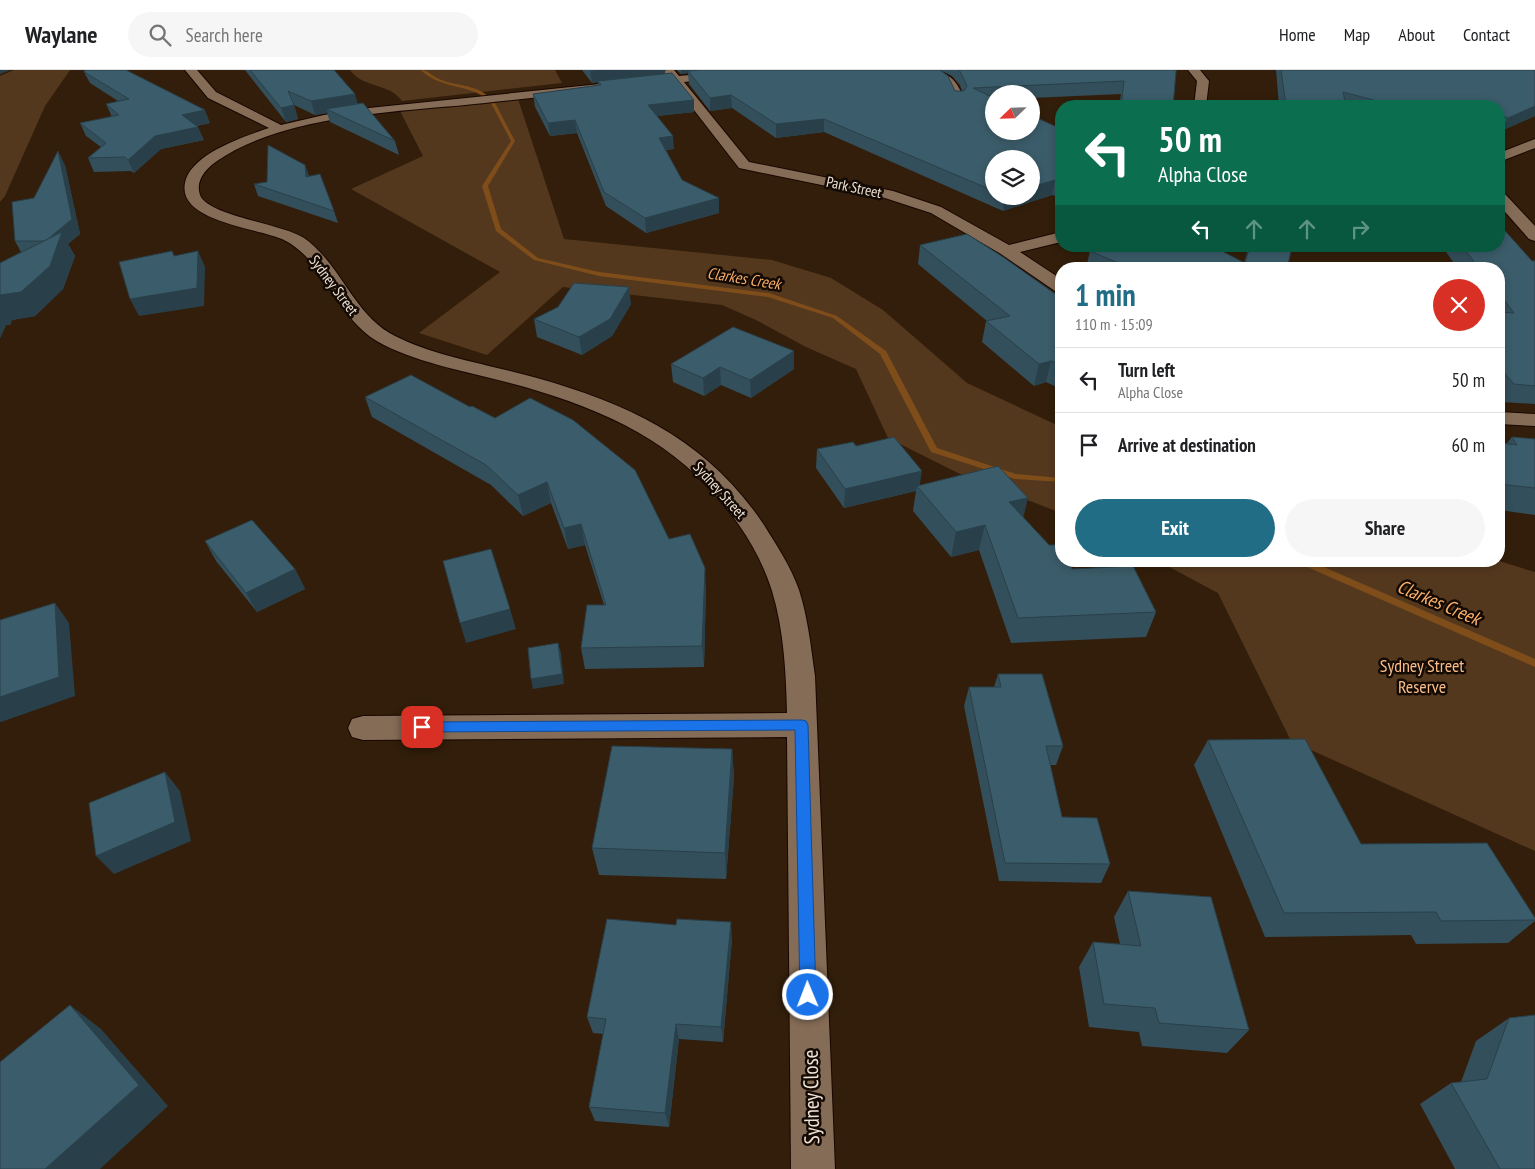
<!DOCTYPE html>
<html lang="en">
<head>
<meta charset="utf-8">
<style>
	:root { --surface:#fff; --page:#f6f6f6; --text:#202124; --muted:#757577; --line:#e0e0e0; --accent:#226d86 }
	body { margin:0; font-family:"PT Sans Narrow",sans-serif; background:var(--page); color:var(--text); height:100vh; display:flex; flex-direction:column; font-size:19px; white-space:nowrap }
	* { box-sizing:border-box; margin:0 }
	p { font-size:16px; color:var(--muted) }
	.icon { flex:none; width:28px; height:28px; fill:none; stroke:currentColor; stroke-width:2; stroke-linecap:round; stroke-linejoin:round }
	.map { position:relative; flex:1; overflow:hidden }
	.panel { position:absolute; left:1055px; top:192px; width:450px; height:305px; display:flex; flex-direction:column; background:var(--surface); border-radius:20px; box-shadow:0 2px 8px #0003 }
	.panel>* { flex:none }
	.guide { position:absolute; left:1055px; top:30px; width:450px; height:152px; border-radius:20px; box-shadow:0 2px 8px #0003; background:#0b6e4f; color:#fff; overflow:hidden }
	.needle { width:32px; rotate:247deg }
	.tools { position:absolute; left:985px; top:15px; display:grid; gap:10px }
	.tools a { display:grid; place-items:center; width:55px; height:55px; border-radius:50%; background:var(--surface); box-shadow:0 2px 8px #0003; font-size:25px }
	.pin { position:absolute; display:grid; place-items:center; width:42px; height:42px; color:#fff; margin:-21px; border-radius:10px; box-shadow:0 2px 8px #0006 }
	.me { position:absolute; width:55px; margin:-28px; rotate:359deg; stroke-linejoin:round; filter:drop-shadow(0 0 4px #0008) }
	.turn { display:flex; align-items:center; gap:18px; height:105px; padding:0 20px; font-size:22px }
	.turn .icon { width:65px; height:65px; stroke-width:2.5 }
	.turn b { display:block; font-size:35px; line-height:42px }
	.lanes { display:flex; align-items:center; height:48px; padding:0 20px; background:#0003; justify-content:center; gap:25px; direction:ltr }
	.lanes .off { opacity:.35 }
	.round { display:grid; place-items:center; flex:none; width:52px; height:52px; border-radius:26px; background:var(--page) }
	.head { display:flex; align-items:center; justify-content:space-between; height:85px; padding:0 20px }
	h1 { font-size:30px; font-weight:800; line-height:38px; color:var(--accent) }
	.action { display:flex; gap:10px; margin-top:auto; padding:10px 20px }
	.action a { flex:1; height:58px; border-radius:30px; background:var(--accent); color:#fff; font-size:20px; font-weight:800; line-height:58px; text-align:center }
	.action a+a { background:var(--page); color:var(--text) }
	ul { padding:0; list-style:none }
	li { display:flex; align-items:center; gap:15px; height:65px; padding:0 20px; border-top:1px solid var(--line) }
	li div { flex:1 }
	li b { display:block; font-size:19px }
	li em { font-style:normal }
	header { display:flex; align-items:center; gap:30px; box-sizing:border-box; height:70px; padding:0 25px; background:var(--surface); border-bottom:1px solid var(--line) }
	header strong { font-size:24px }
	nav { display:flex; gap:28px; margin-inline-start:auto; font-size:18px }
	.search { width:350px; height:45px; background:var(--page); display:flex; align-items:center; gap:12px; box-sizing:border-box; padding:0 18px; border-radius:28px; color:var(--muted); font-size:19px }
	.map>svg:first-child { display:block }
</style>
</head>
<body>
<header>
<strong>Waylane</strong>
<div class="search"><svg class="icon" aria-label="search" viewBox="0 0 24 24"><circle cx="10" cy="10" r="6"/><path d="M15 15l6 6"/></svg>Search here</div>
<nav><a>Home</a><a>Map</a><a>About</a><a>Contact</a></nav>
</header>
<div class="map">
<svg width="1535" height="1099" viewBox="0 0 1535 1099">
	<rect width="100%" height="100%" fill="#321e0a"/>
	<!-- green -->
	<g fill="#54381e">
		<path d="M14,0h56l-25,36 -40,90 -5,6v-126z"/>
		<path d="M350,0h205l7,13 -160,18c-12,-18 -40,-13 -52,-31z"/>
		<path d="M518,29l46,140 208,21 59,18 52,32 84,73 94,44v86l-103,-40 -70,-35 -32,-69 -50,-22 -50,-27 -34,-15 -159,-18 -76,68 -68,-22 81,-61 -149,-83 72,-33 -23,-45z"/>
		<path d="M1158,491h341l36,11v279l-244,-110 -73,-148z"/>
	</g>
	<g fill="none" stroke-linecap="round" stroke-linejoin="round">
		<!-- stream -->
		<g fill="#7e4d1a" fill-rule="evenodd">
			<path d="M421,0c7,0 11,6 18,9 16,7 35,5 49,17l-4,1c-19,-13 -46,-9 -63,-27z"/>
			<path d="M493,32l2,1 20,38 -27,45 13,43 37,29 61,14 170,21 68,23 49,35 51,97 79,26 45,4v4l-46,-3 -84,-27 -51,-98 -47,-36 -65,-21 -169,-21 -65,-16 -38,-29 -14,-45 29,-45 -20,-38z"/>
			<path d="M1296,491h14l225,98v8l-237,-104z"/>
		</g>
		<defs>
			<g id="minor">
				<path d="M185,0h12l19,22 65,33 43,-10 45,-7 299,-31 -4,-5 2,-2h8l5,6 64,-6h42l-6,3 -95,9 65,80 144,29 48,16 68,38 52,-13v10l-41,10 41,27v13l-6,-1 -54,-37 -70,-41 -46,-15 -146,-30 -66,-85c-63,7 -125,13 -188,20 -82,9 -198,10 -268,58 -11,8 -22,19 -17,34 8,21 83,29 104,43 38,27 49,77 91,98 41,21 97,29 142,42 95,27 171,63 227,147 13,21 27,42 35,65 9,28 12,58 16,86l20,493h-44l-4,-432 -424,3 -11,-3 -4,-9 4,-9 11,-3 424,-3c-1,-40 -3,-83 -15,-122 -7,-23 -19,-46 -33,-66 -54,-78 -125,-112 -214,-138 -45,-13 -99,-21 -141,-42 -48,-23 -56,-83 -100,-105 -24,-12 -107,-18 -99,-57 5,-29 60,-47 84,-55l-61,-30z"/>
				<path d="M926,0c22,0 31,10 38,29l-2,3h-8l-6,-15z"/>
				<path d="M1188,0h12l9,11 -3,25h-12l3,-25z"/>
				<path d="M1535,69v9l-36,14v-9z"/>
				<path d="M1499,122l5,1 31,33v15l-6,-2 -30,-34z"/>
				<path d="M1499,342l36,2v12l-36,-2z"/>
			</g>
		</defs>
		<!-- minor casing -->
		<use href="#minor" stroke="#190700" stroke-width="2"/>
		<!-- minor -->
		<use href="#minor" fill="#856c57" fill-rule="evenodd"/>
	</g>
	<!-- wall -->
	<g fill="#334f5b" fill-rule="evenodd">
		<path d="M245,0h89l24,34 37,37 4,14 -69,-33 -3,-9 -12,2 -21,-10 4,14 -12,3z"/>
		<path d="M582,0h83v4l29,38 -37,4 17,33 -8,1 16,30 37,18v15l-73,20 -40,-27 -29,-73 -27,3 -15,-29 -2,-13 65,-9v-3l-6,1z"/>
		<path d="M677,0h499l-3,36h-54l2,-12 -90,4v-4h-37v37l67,-2v68l-9,-2 -49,16 -179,-79 -48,6 -44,-30 -22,3 -21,-27 -1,-11 -7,1zM940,0l12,6 8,9 2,6h-7zM994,89l37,37h-37z"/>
		<path d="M1276,0h259v46l-34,15h-2v-25h-220z"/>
		<path d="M84,2l126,51 -13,3 7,14 -43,9 -27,24 -3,-2 -37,1 -6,-14 13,-11 -15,-11 -6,-13 32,-6 -6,-13 12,-3 -28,-18z"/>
		<path d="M65,95l15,69 -12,10 7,12 -12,33 -28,27 -23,4 -2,5h-4l-6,13v-75l21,-11 -6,-11 19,-43z"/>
		<path d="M305,95l4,11 25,35 4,12 -80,-27 -4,-12 13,-2z"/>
		<path d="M920,175l141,53v91l-15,-7 -12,4 -52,-44 4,-21h1l-69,-57z"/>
		<path d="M1249,176h43l-5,23h-199l-2,-1 4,-17 154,12z"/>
		<path d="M1308,176h34l-2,4z"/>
		<path d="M1445,176h54l33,15h3v143l-33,-2 -3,-4v-129h-41l-14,-20z"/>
		<path d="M631,234l-19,32 -30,19 -45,-18 -3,-18z"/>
		<path d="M794,281v18l-43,29 -30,-13 -17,11 -31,-14 -2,-18z"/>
		<path d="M365,327l304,142 37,50 -2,78 -119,2 -4,-21 23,-43 -19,-60 -17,4 -17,-46 -28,13 -32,-31 -119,-68z"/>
		<path d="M1512,367l23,2v76l-36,-5v-67h8z"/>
		<path d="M856,376l64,39 103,32 49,52 84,43 -10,25 -135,6 -32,-93 -28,7 -38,-46 3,-20 -72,17 -28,-40 1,-19z"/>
		<path d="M205,471l90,28 10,20 -48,23 -41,-51z"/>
		<path d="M998,604l65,72 -7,19h-6l12,52 48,47 -9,19 -102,-2 -35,-175 5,-19h25z"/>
		<path d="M1208,670l153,104 174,74v3l-27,22 -92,1 -5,-9 -146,2 -71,-172z"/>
		<path d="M732,679l2,28 -8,102 -127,-4 -7,-27z"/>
		<path d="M1128,821l121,139 -22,23 -85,-7 -3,-14 -50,-5 -10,-60 14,-25 27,2 -6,-27z"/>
		<path d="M732,869l-9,103 -44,-3 -10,88 -74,-6 -6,-14 14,-73 -10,-1 -6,-16z"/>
		<path d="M1509,948l26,151h-80l-35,-65 31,-21 10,-1 15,-41z"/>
	</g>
	<!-- shaded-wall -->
	<g fill="#29404a">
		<path d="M0,0h9l-1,1 -8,3z"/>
		<path d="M597,0h68v6l-67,5v1l-6,1 -2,-12z"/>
		<path d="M681,0h42l-35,1v2l-7,1z"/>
		<path d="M355,24l4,14 -33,1 2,4 -13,2 -4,-14z"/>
		<path d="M731,25l1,13 -22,3v-13z"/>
		<path d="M694,30v12l-45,5 -1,-12z"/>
		<path d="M294,35l4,14 -12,3 -5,-14z"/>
		<path d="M1535,36v10l-34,15 7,-13z"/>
		<path d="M205,40l5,13 -23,5 -5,-13z"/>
		<path d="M824,49v13l-48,6v-14z"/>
		<path d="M575,50l2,13 -27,3 -2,-13z"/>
		<path d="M198,57l6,13 -43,9 -27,24 -6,-13 27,-24z"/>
		<path d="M673,66l1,13 -14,2 -1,-13z"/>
		<path d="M58,81l7,14 15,69 -12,10 7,12 -12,33 -28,27 -23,4 -2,5h-4l-6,13v-43l46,-54z"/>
		<path d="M305,95l4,11 -3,1z"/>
		<path d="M1055,110l-3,15 -49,16 2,-15h26v-9z"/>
		<path d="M719,128v15l-73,20 -1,-15z"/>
		<path d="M198,181l7,16 -1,39 -65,10 -9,-17z"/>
		<path d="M629,217l2,17 -19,32 -30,19 -3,-18z"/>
		<path d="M794,281v18l-43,29 -1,-18z"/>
		<path d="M1051,291l-5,21 -12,4 5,-22z"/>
		<path d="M720,297l1,18 -17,11 -1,-18z"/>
		<path d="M922,401l-3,18 -2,-3 -1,5 -72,17 1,-19z"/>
		<path d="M547,412l4,21 -28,13 -5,-21z"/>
		<path d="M1028,428l-6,25 -13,-21z"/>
		<path d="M581,454l4,21 -17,4 -4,-21z"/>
		<path d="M985,455l-6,25 -28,7 5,-25z"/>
		<path d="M705,498l1,21 -2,78 -2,-21z"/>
		<path d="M295,499l10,20 -48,23 -11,-19z"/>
		<path d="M55,533l14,20 6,73 -74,26 -1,-1v-24z"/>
		<path d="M510,539l6,20 -50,14 -6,-20z"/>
		<path d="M558,573l3,10 3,31 -31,5 -2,-10z"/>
		<path d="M732,679l2,28 -8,102 -1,-26z"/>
		<path d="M165,702l15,19 11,50 -77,33 -18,-18z"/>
		<path d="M731,852l1,17 -9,103 -2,-15z"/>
		<path d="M70,935l31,24 67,77 -68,63h-55z"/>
		<path d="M676,954l3,15 -10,88 -4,-14z"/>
	</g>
	<!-- building -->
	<g fill="#3b5c6a" stroke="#29404a">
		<path d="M85,0h41l79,40 -23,5 16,12 -43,9 -27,24 -3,-3 -37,1 18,-15 -26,-20 39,-8 -13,-11 23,-5 -45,-27z"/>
		<path d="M250,0h84l21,24 -44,7 -23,-10 6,14 -13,3z"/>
		<path d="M700,0h240l8,6 7,15h9l3,-5 -6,-13 -2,-3h217v2l-3,34h-52l3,-25 -151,7 21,10v33h37v-16l30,14v52l-6,-1 -24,7v-28h-37v32l-170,-72 -48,5 -45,-29 -21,3 -22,-27z"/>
		<path d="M1281,0h254v36l-27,12 -9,-3v-9h-103l-53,-14 3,14h-60z"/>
		<path d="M672,3l22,27 -46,5 25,31 -14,2 23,42 37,18 -74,20 -41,-26 -29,-72 -27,3 -15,-29 68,-9 -3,-4z"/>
		<path d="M363,33l32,38 -69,-32z"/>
		<path d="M268,75l37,20 1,12 14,-3 14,37 -80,-27 13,-2z"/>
		<path d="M58,81l14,68 -24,20 -3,2h-30l-3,-39 22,-4z"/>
		<path d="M1499,154l33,37h3v125l-21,-2 -15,-17v-26h1l-1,-2v-27l15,1 -15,-20v-24h-19l-18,-23h37z"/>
		<path d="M62,162l-12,34 -29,26 -21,3v-32z"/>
		<path d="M967,164l36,23 58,41v67l-10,-4 -12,3 -53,-43 24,-5 -90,-71z"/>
		<path d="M1113,176h99l33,17 5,-17h42l-5,23h-154l-43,-18z"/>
		<path d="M172,181l2,5 24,-5 -1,37 -67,11 -11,-37z"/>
		<path d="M574,213l55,4 -19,32 -31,18 -45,-18 24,-12z"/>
		<path d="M733,257l61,24 -44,29 -30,-13 -17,11 -32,-14z"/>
		<path d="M411,305l59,32 2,-1 23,12 35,-20 43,22 62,50 34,69 21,-5 15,34 -3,78 -121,2 6,-43h19l-25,-81 -17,4 -17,-46 -29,13 -32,-30 -121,-68z"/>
		<path d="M894,367l28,34 -77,18 -28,-40 36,-7 3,4z"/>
		<path d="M1512,367l23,2v49l-36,-4v-41l18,2z"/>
		<path d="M998,396l30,32 -19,4 40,43h12v16h8l3,8 61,-3 23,46 -138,6 -33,-93 -29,7 -39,-46z"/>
		<path d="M252,450l43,49 -49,24 -41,-52z"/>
		<path d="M491,479l19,60 -50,14 -17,-62z"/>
		<path d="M55,533l4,74 -59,20v-77z"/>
		<path d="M558,573l4,31 -31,5 -3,-31z"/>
		<path d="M998,604h44l21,72h-17l16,71 35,1 13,46 -105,-1 -36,-176h32z"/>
		<path d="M1305,669l56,105 126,-1 48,75v2l-94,1 -5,-9 -152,1 -76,-173z"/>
		<path d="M612,676l120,3 -7,104 -133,-5z"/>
		<path d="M165,702l10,50 -79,34 -7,-53z"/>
		<path d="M1128,821l83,6 38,133 -90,-7 -4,-15 -51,-4 -11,-62 48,4z"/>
		<path d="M607,849l69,6 1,-6 54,3 -10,105 -45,-3 -11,89 -76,-6 17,-88 -19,-2z"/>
		<path d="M70,935l69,80 -94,84h-45v-107z"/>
		<path d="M1535,945v154h-35l-49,-86 36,-4 22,-61z"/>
	</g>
	<!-- route -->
	<path fill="#1a73e8" stroke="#114b97" d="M802,650l4,1 2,4 8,270 -2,6 -6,2 -5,-2 -3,-6 -5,-265 -373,2 -4,-1 -2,-4 2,-3 4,-2z"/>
	<g text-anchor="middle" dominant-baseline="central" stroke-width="5" stroke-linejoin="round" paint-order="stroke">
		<!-- far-street labels -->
		<g font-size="15" fill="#f0e2d6" stroke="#130a04">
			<text transform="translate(854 117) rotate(12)">Park Street</text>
			<text transform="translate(334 215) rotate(53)">Sydney Street</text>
			<text transform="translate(720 420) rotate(48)">Sydney Street</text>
		</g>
		<!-- far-water labels -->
		<g font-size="16" font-style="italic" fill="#f9ae6a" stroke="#130a04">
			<text transform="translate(744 208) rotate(9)">Clarkes Creek</text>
		</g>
		<!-- park labels -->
		<g font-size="18" fill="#fabd88" stroke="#130a04">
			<text x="1422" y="595">Sydney Street<tspan x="1422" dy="21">Reserve</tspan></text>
		</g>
		<!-- water labels -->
		<g font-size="19" font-style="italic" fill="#f9ae6a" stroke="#130a04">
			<text transform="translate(1439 532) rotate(23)">Clarkes Creek</text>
		</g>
		<!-- near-street labels -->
		<g font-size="21" fill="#f0e2d6" stroke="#130a04">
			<text transform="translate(811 1027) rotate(-91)">Sydney Close</text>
		</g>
	</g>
</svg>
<div class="tools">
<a><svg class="needle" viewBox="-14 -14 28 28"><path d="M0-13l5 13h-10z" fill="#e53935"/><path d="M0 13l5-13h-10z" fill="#757577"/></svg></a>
<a><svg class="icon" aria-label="layers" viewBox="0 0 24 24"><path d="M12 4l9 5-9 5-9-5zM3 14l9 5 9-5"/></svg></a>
</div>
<div class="pin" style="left:422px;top:657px;background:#d93025"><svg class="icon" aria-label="arrive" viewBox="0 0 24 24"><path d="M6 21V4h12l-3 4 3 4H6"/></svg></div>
<svg class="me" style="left:808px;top:925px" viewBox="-20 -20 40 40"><circle r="17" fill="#1a73e8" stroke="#fff" stroke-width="3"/><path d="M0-11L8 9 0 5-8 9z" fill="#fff"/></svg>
<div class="guide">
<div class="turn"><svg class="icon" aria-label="left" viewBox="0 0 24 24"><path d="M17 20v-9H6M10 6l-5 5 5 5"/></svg><div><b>50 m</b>Alpha Close</div></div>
<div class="lanes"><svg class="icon" aria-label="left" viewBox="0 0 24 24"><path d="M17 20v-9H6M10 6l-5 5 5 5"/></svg><svg class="icon off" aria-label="ahead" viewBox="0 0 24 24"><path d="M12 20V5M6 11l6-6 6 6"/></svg><svg class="icon off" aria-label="ahead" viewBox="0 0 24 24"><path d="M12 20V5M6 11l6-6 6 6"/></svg><svg class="icon off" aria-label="right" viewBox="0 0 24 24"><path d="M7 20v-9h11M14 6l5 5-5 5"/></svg></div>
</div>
<section class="panel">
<div class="head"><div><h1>1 min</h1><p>110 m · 15:09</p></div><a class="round" style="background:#d93025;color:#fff"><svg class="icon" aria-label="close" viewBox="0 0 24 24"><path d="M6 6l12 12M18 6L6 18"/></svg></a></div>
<ul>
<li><svg class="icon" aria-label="left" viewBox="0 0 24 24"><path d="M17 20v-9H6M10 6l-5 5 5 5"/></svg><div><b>Turn left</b><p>Alpha Close</p></div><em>50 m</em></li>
<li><svg class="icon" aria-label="arrive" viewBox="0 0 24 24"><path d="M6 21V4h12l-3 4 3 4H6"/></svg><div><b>Arrive at destination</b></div><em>60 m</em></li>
</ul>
<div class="action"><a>Exit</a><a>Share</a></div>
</section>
</div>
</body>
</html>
